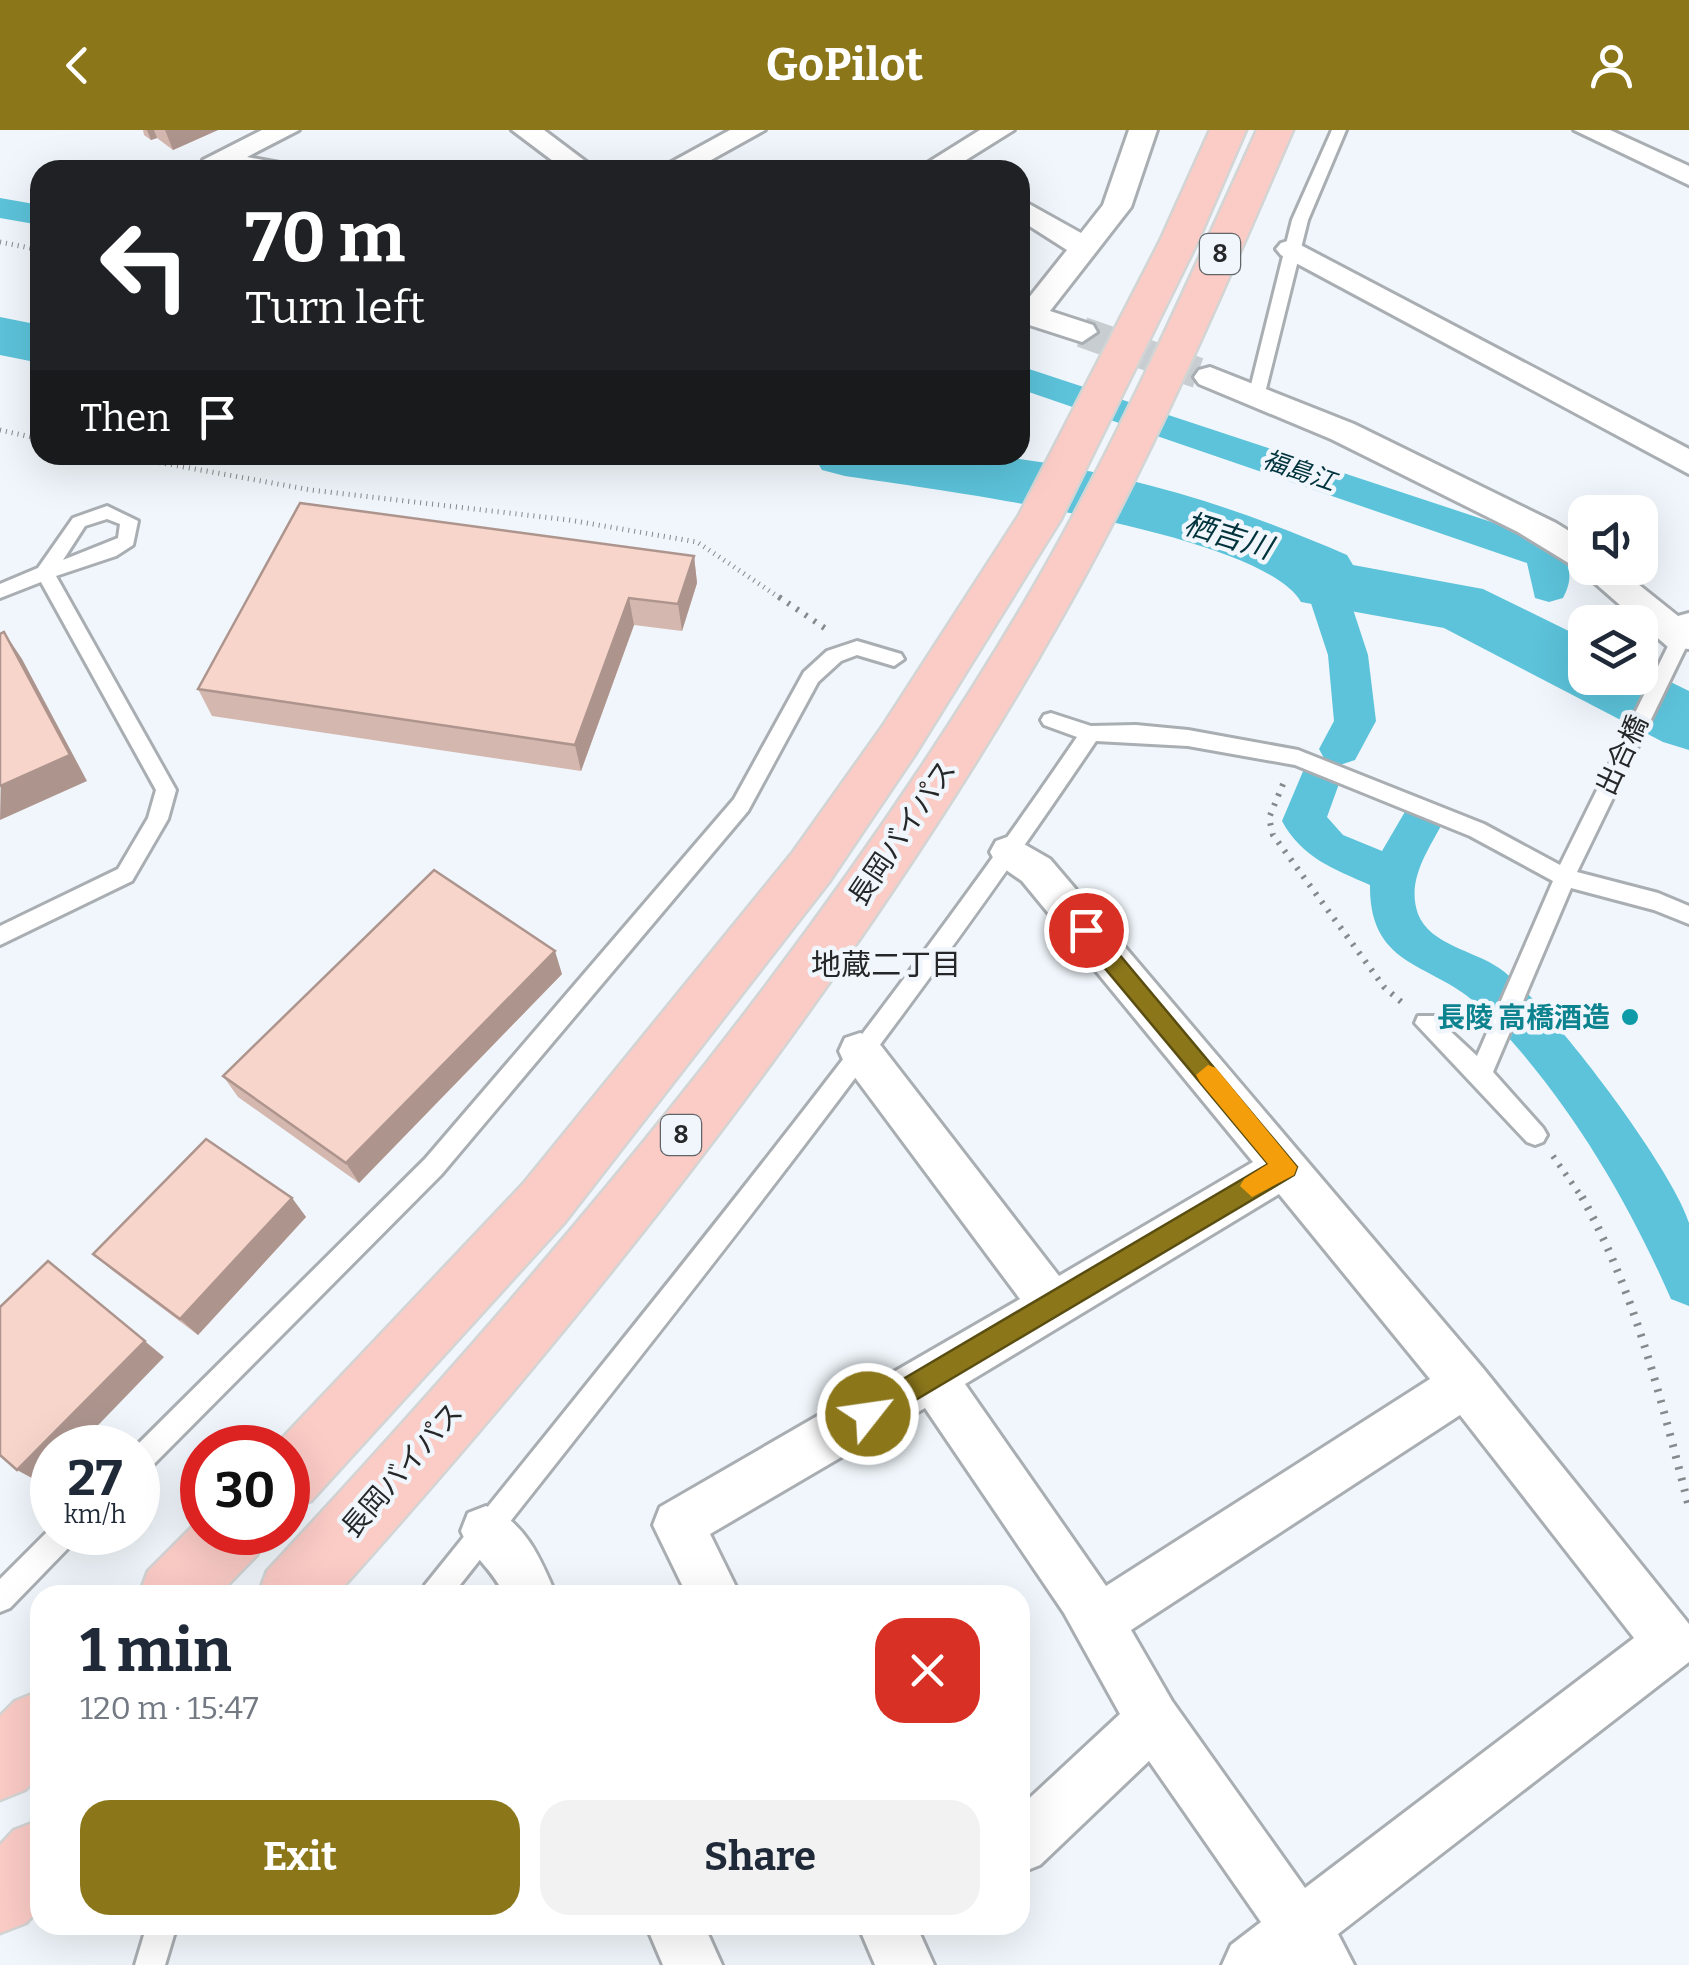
<!DOCTYPE html>
<html lang="en">
<head>
<meta charset="utf-8">
<style>
	:root { --surface:#fff; --page:#f2f2f3; --text:#1f2937; --muted:#747a83; --accent:#8b761a }
	body { margin:0; font-family:Bitter,"Noto Sans JP",serif; background:var(--page); color:var(--text); height:100vh; display:flex; flex-direction:column; font-size:38px; white-space:nowrap }
	* { box-sizing:border-box; margin:0 }
	p { font-size:32px; color:var(--muted) }
	.icon { flex:none; width:55px; height:55px; fill:none; stroke:currentColor; stroke-width:2; stroke-linecap:round; stroke-linejoin:round }
	.map { position:relative; flex:1; overflow:hidden }
	.sheet { position:absolute; left:30px; top:1455px; width:1000px; height:350px; display:flex; flex-direction:column; background:var(--surface); border-radius:30px; box-shadow:0 10px 40px #0002 }
	.sheet>* { flex:none }
	.guide { position:absolute; left:30px; top:30px; width:1000px; height:305px; border-radius:30px; box-shadow:0 10px 40px #0002; background:#202124; color:#fff; overflow:hidden }
	.controls { position:absolute; left:1568px; top:365px; display:grid; gap:20px }
	.controls a { display:grid; place-items:center; width:90px; height:90px; border-radius:20px; background:var(--surface); box-shadow:0 10px 40px #0002; font-size:50px }
	.speed { position:absolute; left:30px; top:1295px; display:flex; gap:20px; font-size:50px; font-weight:700; text-align:center }
	.speed>* { display:grid; place-content:center; width:130px; height:130px; border-radius:50%; background:var(--surface); box-shadow:0 10px 40px #0002; line-height:1 }
	.speed small { font-size:25px; font-weight:400 }
	.speed .limit { border:15px solid #d22; background:#fff; color:#111 }
	.pin { position:absolute; display:grid; place-items:center; width:85px; height:85px; color:#fff; margin:-42px; border:5px solid #fff; border-radius:50%; box-shadow:0 2px 10px #0007 }
	.me { position:absolute; width:110px; margin:-55px; rotate:60deg; stroke-linejoin:round; filter:drop-shadow(0 0 8px #0008) }
	.turn { display:flex; align-items:center; gap:35px; height:210px; padding:0 50px; font-size:45px }
	.turn .icon { width:130px; height:130px; stroke-width:2.5 }
	.turn b { display:block; font-size:70px; line-height:85px }
	.then { display:flex; align-items:center; height:95px; padding:0 50px; background:#0003; gap:20px; font-size:38px }
	.round { display:grid; place-items:center; flex:none; width:105px; height:105px; border-radius:30px; background:var(--page) }
	.overview { display:flex; align-items:center; justify-content:space-between; height:170px; padding:0 50px }
	h1 { font-size:60px; font-weight:700; line-height:75px }
	.button { display:flex; gap:20px; margin-top:auto; padding:20px 50px }
	.button a { flex:1; height:115px; border-radius:30px; background:var(--accent); color:#fff; font-size:40px; font-weight:700; line-height:115px; text-align:center }
	.button a+a { background:var(--page); color:var(--text) }
	header { display:flex; justify-content:space-between; align-items:center; height:130px; padding:0 50px; background:var(--accent); color:#fff; font-size:45px; font-weight:700 }
	.map>svg:first-child { display:block }
</style>
</head>
<body>
<header><svg class="icon" aria-label="back" viewBox="0 0 24 24"><path d="M15 5l-7 7 7 7"/></svg>GoPilot<svg class="icon" aria-label="person" viewBox="0 0 24 24"><circle cx="12" cy="8" r="4"/><path d="M4 21q1-7 8-7t8 7"/></svg></header>
<div class="map">
<svg width="1689" height="1835" viewBox="0 0 1689 1835">
	<rect width="100%" height="100%" fill="#f0f6fb"/>
	<g fill="none" stroke-linecap="round" stroke-linejoin="round">
		<!-- canal -->
		<g fill="#5cc3da" fill-rule="evenodd">
			<path d="M0,68l40,7v20l-40,-7z"/>
			<path d="M1020,236l535,177c14,19 20,33 8,55l-14,4 -14,-4 -8,-35 -507,-174z"/>
			<path d="M1325,441l14,4 6,10 23,70 8,66 -21,39 -15,5 -15,-5 -6,-11 15,-28 -6,-66 -23,-70 6,-10z"/>
			<path d="M1319,634l15,5 6,12 -13,36 16,18 39,16 24,-41 15,-5 15,5 7,12c-15,29 -37,58 -25,92 12,31 57,37 81,54 47,32 174,201 190,255 0,24 0,58 0,83l-18,-7c-47,-107 -108,-208 -191,-292 -45,-45 -111,-37 -110,-122 -36,-16 -68,-27 -88,-64l22,-52z"/>
		</g>
		<!-- river -->
		<g fill="#5cc3da" fill-rule="evenodd">
			<path d="M0,187l40,8v38l-40,-8z"/>
			<path d="M813,325c60,0 124,-6 183,1 121,14 240,50 351,99l6,10 130,24 102,50v39h55v-11l49,24v59l-26,-8 -219,-114 -143,-26c-41,-71 -369,-113 -456,-126l-23,-6z"/>
		</g>
		<!-- minor-tunnel -->
		<path stroke="#c7cdd1" stroke-width="31" stroke-dasharray="31 15" stroke-linecap="butt" d="M1082,202l128,45"/>
		<defs>
			<g id="service">
				<path d="M1332,0h14l-38,90 -43,173 -2,4h-12l-2,-4 43,-173z"/>
				<path d="M107,376l31,15 -5,24 -17,11 -60,20 120,214 -8,29 -36,62 -132,64v-19l118,-57 30,-51 8,-28 -115,-208 -41,16v-14l38,-16 35,-50zM107,389l13,5 -2,14 -55,22 22,-34z"/>
				<path d="M1681,501l7,2 1,8 -112,231 81,21 31,13v18l-35,-14 -83,-22 -78,184 50,56 4,7 -4,7 -8,3 -8,-3 -112,-119 3,-7h16l43,40 76,-175 -83,-45 -175,-71 -107,-19 -92,-5c-199,296 -423,574 -644,854h-31l4,-10c223,-278 451,-553 652,-848l-33,-12 -3,-5 3,-5 7,-2 40,13 45,-1 52,5 110,20 186,74 76,41 112,-227z"/>
				<path d="M857,511l44,13 3,5 -10,7 -37,-11 -16,6 -23,21 -70,129 -307,364 -294,296 -9,4v-27h-4l291,-289 309,-360 70,-127 23,-21z"/>
				<path d="M52,1397v5h27l-4,9 -65,67 -10,4v-33z"/>
				<path d="M147,1795h30l-12,40h-30z"/>
			</g>
			<g id="minor">
				<path d="M262,0h37l-52,27 38,7 4,6 -82,-4 -4,-6z"/>
				<path d="M512,0h32l53,40h-32z"/>
				<path d="M730,0h35l-72,40h-36z"/>
				<path d="M980,0h34l-64,40h-34z"/>
				<path d="M1129,0h28l-26,77 -81,104 43,14 4,7 -15,10 -62,-20v-19l4,1 43,-54 -47,-30v-21l61,34 22,-28z"/>
				<path d="M1574,0h36l79,36v19z"/>
				<path d="M1291,110l398,209v25l-408,-219 -5,-6 5,-6z"/>
				<path d="M1210,237l144,57 202,99 29,18v27h33l60,48 11,-3v36l-21,-2 -88,-77 -62,-38 -187,-93 -132,-55 -5,-7 5,-7z"/>
				<path d="M1010,706l40,23 432,508 207,257v38l-351,272 16,31h-132l9,-20 30,-23 -112,-161 -109,104 -20,8v-66l100,-93 -56,-101 -139,-205 -215,126 30,61h-53l-34,-70 7,-18 360,-208 -175,-235 -6,-13 6,-13 15,-5 15,5 184,238 194,-114 -231,-281 -26,-18 -6,-11 6,-11zM1279,1064l151,185 -324,207 -141,-202zM1460,1285l174,223 -329,250 -133,-187 -41,-71z"/>
				<path d="M486,1376c40,16 54,52 70,89h-52c-10,-25 -33,-39 -43,-64l7,-18z"/>
				<path d="M646,1795h58l18,40h-59z"/>
				<path d="M858,1795h58l18,40h-59z"/>
			</g>
			<g id="trunk">
				<path d="M1210,0h36l-48,111 -137,278 -145,234 -87,129 -264,340 -254,279 -23,9v-62h-15l250,-264 270,-332 89,-125 137,-212 141,-274z"/>
				<path d="M1257,0h36c-71,165 -142,330 -231,487 -195,346 -461,683 -726,978h-78l9,-24c277,-298 548,-615 756,-966 90,-152 161,-314 234,-475z"/>
				<path d="M202,1387v15h64l-9,23 -39,40h-79l9,-24z"/>
				<path d="M40,1561v84l-15,15 -25,10v-84l15,-15z"/>
				<path d="M40,1690v88l-14,15 -26,10v-88l14,-15z"/>
			</g>
		</defs>
		<!-- service casing -->
		<use href="#service" stroke="#a9aeb3" stroke-width="6"/>
		<!-- minor casing -->
		<use href="#minor" stroke="#a9aeb3" stroke-width="6"/>
		<!-- trunk casing -->
		<use href="#trunk" stroke="#d3d4d4" stroke-width="5"/>
		<!-- path-far2 -->
		<g stroke="#85898c" stroke-width="5" stroke-dasharray="1 5" stroke-linecap="butt">
			<path d="M0,112l40,8"/>
			<path d="M0,300l40,9"/>
			<path d="M118,325l193,35 258,30 128,22 86,58"/>
		</g>
		<!-- path-far1 -->
		<g stroke="#85898c" stroke-width="6" stroke-dasharray="2.5 8" stroke-linecap="butt">
			<path d="M779,467l47,32"/>
			<path d="M1283,654l-14,34 4,17 111,152 22,19"/>
			<path d="M1553,1026l30,43"/>
		</g>
		<!-- path -->
		<path stroke="#85898c" stroke-width="8" stroke-dasharray="2.5 9" stroke-linecap="butt" d="M1582,1067c54,97 79,203 107,310"/>
		<!-- service -->
		<use href="#service" fill="#fff" fill-rule="evenodd"/>
		<!-- minor -->
		<use href="#minor" fill="#fff" fill-rule="evenodd"/>
		<!-- trunk -->
		<use href="#trunk" fill="#fbcbc6" fill-rule="evenodd"/>
	</g>
	<!-- wall -->
	<g fill="#d4b7af">
		<path d="M143,0h75l-45,20 -16,-12 -6,2 -7,-5z"/>
		<path d="M694,426l3,27 -15,48 -48,-6 -53,146 -369,-55 -14,-27z"/>
		<path d="M562,844l-203,209 -121,-86 -15,-21z"/>
		<path d="M292,1068l14,19 -108,118 -85,-64 -20,-17z"/>
	</g>
	<!-- shaded-wall -->
	<g fill="#ad958e">
		<path d="M147,0h7l3,8 -6,2z"/>
		<path d="M165,0h53l-45,20z"/>
		<path d="M694,426l3,27 -15,48 -4,-27z"/>
		<path d="M629,468l5,27 -53,146 -6,-26z"/>
		<path d="M4,502l18,27 65,122 -87,39z"/>
		<path d="M555,821l7,23 -203,209 -13,-20z"/>
		<path d="M292,1068l14,19 -108,118 -18,-16z"/>
		<path d="M48,1131l116,96 -88,91h-24v23l-11,12 -24,-13z"/>
	</g>
	<!-- building -->
	<g fill="#f7d5cb" stroke="#ad958e" stroke-width="2.5">
		<path d="M300,373l394,53 -16,48 -49,-6 -54,147 -377,-56z"/>
		<path d="M4,502l66,123 -70,31v-152z"/>
		<path d="M434,740l121,81 -209,212 -123,-87z"/>
		<path d="M206,1009l86,59 -112,121 -87,-65z"/>
		<path d="M48,1131l97,80 -128,129 -17,-15v-148z"/>
	</g>
	<!-- route -->
	<path fill="#8b761a" stroke="#5a4d11" stroke-width="2.5" d="M1086,791l7,2 204,244 -3,8 -417,248 -9,4 -9,-4 -4,-9 4,-9 409,-241 -190,-228 -3,-6z"/>
	<!-- slow -->
	<path fill="#f59e0b" d="M1208,935l8,3 81,99 -3,8 -42,22 -12,-11 4,-7 24,-15 -68,-82 -4,-7z"/>
	<!-- markers -->
	<circle fill="#0f9aa8" stroke="#f0f6fb" stroke-width="4" cx="1630" cy="887" r="10"/>
	<g text-anchor="middle" dominant-baseline="central" stroke-width="9" stroke-linejoin="round" paint-order="stroke">
		<!-- shield labels -->
		<g fill="#f0f6fb" stroke="#626568" stroke-width="2.5">
			<rect x="1200" y="104" width="40" height="40" rx="8"/>
			<rect x="661" y="985" width="40" height="40" rx="8"/>
		</g>
		<g font-size="25" font-weight="bold" fill="#252729">
			<text x="1220" y="124">8</text>
			<text x="681" y="1005">8</text>
		</g>
		<!-- far-water labels -->
		<g font-size="25" font-style="italic" fill="#00333c" stroke="#f0f6fb">
			<text transform="translate(1299 341) rotate(19)">福島江</text>
		</g>
		<!-- street labels -->
		<g font-size="28" fill="#252729" stroke="#f0f6fb">
			<text transform="translate(1622 625) rotate(-65)">出合橋</text>
			<text transform="translate(902 703) rotate(-56)">長岡バイパス</text>
			<text transform="translate(402 1340) rotate(-49)">長岡バイパス</text>
		</g>
		<!-- culture labels -->
		<g font-size="28" font-weight="bold" fill="#0d838f" stroke="#f0f6fb" text-anchor="end">
			<text x="1610" y="887">長陵 高橋酒造</text>
		</g>
		<!-- water labels -->
		<g font-size="30" font-style="italic" fill="#00333c" stroke="#f0f6fb">
			<text transform="translate(1228 406) rotate(17)">栖吉川</text>
		</g>
		<!-- neighbourhood labels -->
		<g font-size="30" fill="#252729" stroke="#f0f6fb">
			<text x="886" y="835">地蔵二丁目</text>
		</g>
	</g>
</svg>
<div class="controls">
<a><svg class="icon" aria-label="sound" viewBox="0 0 24 24"><path d="M4 9h4l5-4v14l-5-4H4zM17 9q2 3 0 6"/></svg></a>
<a><svg class="icon" aria-label="layers" viewBox="0 0 24 24"><path d="M12 4l9 5-9 5-9-5zM3 14l9 5 9-5"/></svg></a>
</div>
<div class="speed"><div>27<small>km/h</small></div><div class="limit">30</div></div>
<div class="pin" style="left:1086px;top:800px;background:#d93025"><svg class="icon" aria-label="arrive" viewBox="0 0 24 24"><path d="M6 21V4h12l-3 4 3 4H6"/></svg></div>
<svg class="me" style="left:868px;top:1284px" viewBox="-20 -20 40 40"><circle r="17" fill="#8b761a" stroke="#fff" stroke-width="3"/><path d="M0-11L8 9 0 5-8 9z" fill="#fff"/></svg>
<div class="guide">
<div class="turn"><svg class="icon" aria-label="left" viewBox="0 0 24 24"><path d="M17 20v-9H6M10 6l-5 5 5 5"/></svg><div><b>70 m</b>Turn left</div></div>
<div class="then">Then<svg class="icon" aria-label="arrive" viewBox="0 0 24 24"><path d="M6 21V4h12l-3 4 3 4H6"/></svg></div>
</div>
<section class="sheet">
<div class="overview"><div><h1>1 min</h1><p>120 m · 15:47</p></div><a class="round" style="background:#d93025;color:#fff"><svg class="icon" aria-label="close" viewBox="0 0 24 24"><path d="M6 6l12 12M18 6L6 18"/></svg></a></div>
<div class="button"><a>Exit</a><a>Share</a></div>
</section>
</div>
</body>
</html>
